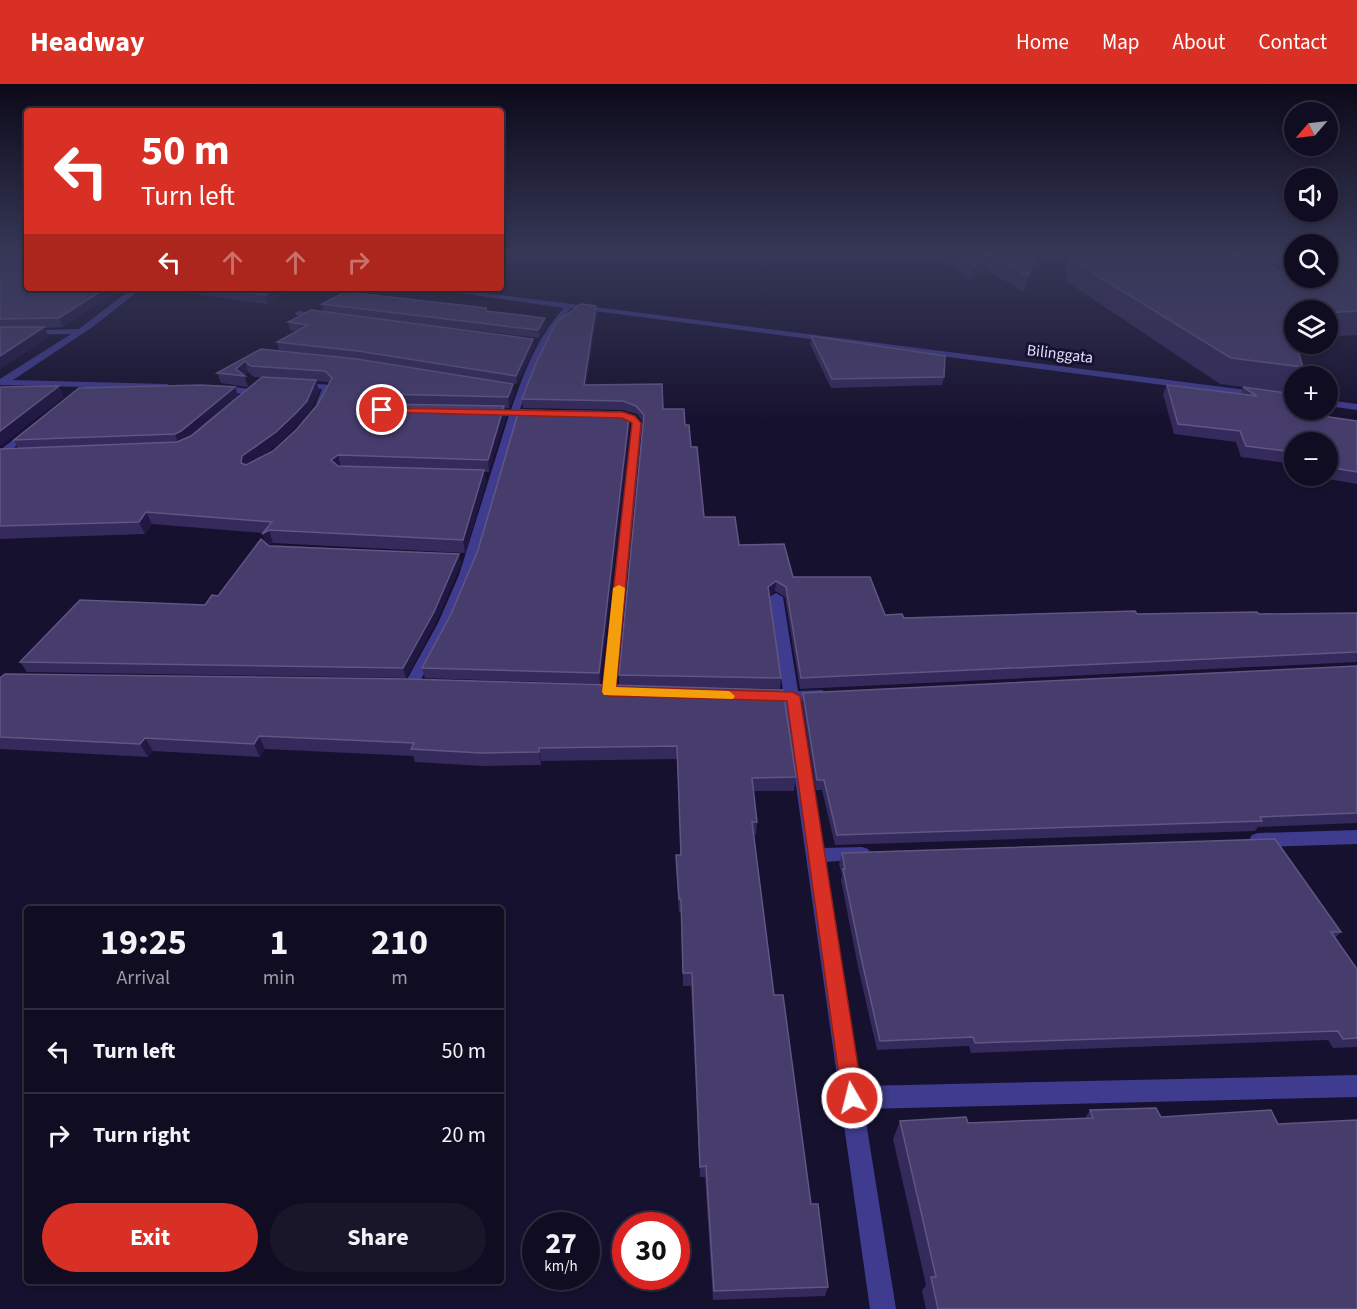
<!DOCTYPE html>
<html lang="en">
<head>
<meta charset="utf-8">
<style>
	:root { --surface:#100d22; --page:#19162a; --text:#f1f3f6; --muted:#9c9ca5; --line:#302d40; --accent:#d93025 }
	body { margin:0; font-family:"Source Sans 3",sans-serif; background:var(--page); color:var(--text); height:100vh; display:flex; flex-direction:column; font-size:22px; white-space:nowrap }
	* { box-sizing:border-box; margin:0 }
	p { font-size:20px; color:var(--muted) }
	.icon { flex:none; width:33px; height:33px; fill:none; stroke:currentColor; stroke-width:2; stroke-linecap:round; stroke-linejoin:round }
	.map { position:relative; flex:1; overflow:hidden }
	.drawer { position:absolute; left:24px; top:822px; width:480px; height:378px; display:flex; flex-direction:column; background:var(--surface); border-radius:6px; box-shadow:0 3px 9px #0003,0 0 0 2px var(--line) }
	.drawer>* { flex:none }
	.hud { position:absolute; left:24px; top:24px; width:480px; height:183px; border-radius:6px; box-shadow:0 3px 9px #0003,0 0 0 2px var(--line); background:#d93025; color:#fff; overflow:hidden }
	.needle { width:39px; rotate:242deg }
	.tools { position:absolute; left:1284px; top:18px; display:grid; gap:12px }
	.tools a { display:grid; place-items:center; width:54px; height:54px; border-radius:50%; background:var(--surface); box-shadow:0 3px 9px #0003,0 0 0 2px var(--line); font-size:30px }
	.speed { position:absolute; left:522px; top:1128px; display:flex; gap:12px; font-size:30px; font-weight:700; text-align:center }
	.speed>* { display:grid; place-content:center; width:78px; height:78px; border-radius:50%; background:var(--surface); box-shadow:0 3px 9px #0003,0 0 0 2px var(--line); line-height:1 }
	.speed small { font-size:15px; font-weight:400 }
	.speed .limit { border:9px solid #d22; background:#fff; color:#111 }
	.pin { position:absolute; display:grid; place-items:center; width:51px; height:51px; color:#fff; margin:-26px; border:3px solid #fff; border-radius:50%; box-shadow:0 2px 6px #0007 }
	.me { position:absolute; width:66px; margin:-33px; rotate:352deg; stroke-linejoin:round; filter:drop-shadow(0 0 4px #0008) }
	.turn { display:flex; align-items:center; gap:21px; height:126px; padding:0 18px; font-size:27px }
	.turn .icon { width:78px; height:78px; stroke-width:2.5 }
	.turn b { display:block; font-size:42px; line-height:51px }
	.lanes { display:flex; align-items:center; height:57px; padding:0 18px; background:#0003; justify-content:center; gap:30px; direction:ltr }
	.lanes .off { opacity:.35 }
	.eta { display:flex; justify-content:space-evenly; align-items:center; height:102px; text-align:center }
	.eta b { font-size:36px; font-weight:700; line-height:42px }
	.button { display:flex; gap:12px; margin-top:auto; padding:12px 18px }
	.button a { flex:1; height:69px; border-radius:36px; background:var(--accent); color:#fff; font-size:24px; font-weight:700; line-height:69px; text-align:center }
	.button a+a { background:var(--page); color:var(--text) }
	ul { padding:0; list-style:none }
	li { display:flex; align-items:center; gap:18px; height:84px; padding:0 18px; border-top:2px solid var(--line) }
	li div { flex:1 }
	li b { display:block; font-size:22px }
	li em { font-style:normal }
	header { display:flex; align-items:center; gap:36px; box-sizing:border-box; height:84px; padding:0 30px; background:var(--accent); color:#fff }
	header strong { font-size:28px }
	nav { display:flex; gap:33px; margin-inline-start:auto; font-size:21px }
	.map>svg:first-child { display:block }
</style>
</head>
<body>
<header>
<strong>Headway</strong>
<nav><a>Home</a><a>Map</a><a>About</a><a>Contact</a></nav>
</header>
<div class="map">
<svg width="1357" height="1225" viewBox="0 0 1357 1225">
	<rect width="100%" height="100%" fill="#16112e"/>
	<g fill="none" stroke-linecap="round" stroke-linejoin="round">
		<!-- street -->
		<g fill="#3f3b8e" fill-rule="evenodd">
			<path d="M425,204h21l848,108v6l-723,-94c-26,30 -39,65 -51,102h18l5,3 -5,3 -20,-1 -46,160 -28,64 -28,49 -5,2 -7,-5 34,-62 21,-48 50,-160h-22l-5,-3 5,-3 24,1c13,-37 26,-73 53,-102z"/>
			<path d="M130,206l7,2 -43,34 -81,54 154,4 5,3 -2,2 -170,-4v-6l71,-45 -71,1v-4l79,-2z"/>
			<path d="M299,227l29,5 -4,2 -28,-3 -1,-2z"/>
			<path d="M299,298l31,3 -6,21 -8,-2 6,-15 -26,-2v-4z"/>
			<path d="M217,301l33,4 5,3 -5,3 -36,-5 -2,-2z"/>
			<path d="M1328,316l29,4v6l-29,-4z"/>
			<path d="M610,328l25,4 7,7 -26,269 -7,5 -7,-5 30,-268 -3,-4 -22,-3 -2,-2z"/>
			<path d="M27,345l9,2 -36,27v-8z"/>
			<path d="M776,509l7,4 15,94 24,-1 7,5 -7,5 -23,1 24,147 39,-1 6,2 3,5 -3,5 -43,3 36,224 496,-11v22l-493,12 32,200h-26l-86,-608 -19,1 -8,-5 8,-5 18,-1 -14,-94z"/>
			<path d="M1357,746v14l-99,3 -6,-2 -3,-5 3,-5 6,-2z"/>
		</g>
	</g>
	<!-- wall -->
	<g fill="#342a5b" fill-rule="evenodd">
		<path d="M0,168l27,36h96l-60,39 -18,1 4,9 -49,32z"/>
		<path d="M934,168h104l-14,40 -39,-23 -14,11z"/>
		<path d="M1067,168h227v26l63,-26v83l-29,2v-27h-34v34l9,23 -5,9h-4v8l-4,9 12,20 55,8v63l-29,-5 -1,-3 1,-34h-34v28l-6,-2 -1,-5 -46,-6 -5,-15 -62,-8 -11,-40 4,-9 74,9 2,-7 -23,-3 -154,-103z"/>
		<path d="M150,204h142l-25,16z"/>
		<path d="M322,220l164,7 60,15 -7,12 -215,-26z"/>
		<path d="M596,222l1,8 -11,71 77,24 22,16 6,22 13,70 35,28 54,32 92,38 19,3 233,-4h122l98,-1v49l-557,27 -15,-92 -10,-6 -6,5 12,82 -1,11 -161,-4v-10l24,-253 -6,-8 -14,-4 -100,-2 -1,-9z"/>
		<path d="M288,238l245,17 1,8 -17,37 -157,-25 -81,-9 -2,-8 21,-11 -8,-1z"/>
		<path d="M811,252l133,41 -2,8 -111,3 -21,-44z"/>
		<path d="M261,265l252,35 1,11 -5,13h-4l1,9 -17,55h-5l2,10 -21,71 -192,-10 -4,2 190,9 2,10 -25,58 -30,56 -379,-6 -7,-10 185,-57 13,-9 47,-54 -2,-9 -111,-9 -7,10 -145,5v-90l18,-1 -4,-8 221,-53 3,9 -50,42 3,-2 71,-59h-8l-6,-5 -4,3 4,12 -27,-4 -4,-10zM316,297l12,1 2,1 -12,21 -21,25 -24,22 -16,8 22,-16 22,-21 9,-11 9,-20z"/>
		<path d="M630,341l-30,259 -175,-6 -3,-10z"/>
		<path d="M1357,582v157l-99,4 -3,4 -420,14 -13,-55h-6l-14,-87 1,-10z"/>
		<path d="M0,594l783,12 13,87 -2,14h-41l4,31 -1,13h-2l20,160 37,209 17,83 -3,9 -112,4 -8,-123h-5l-9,-191h-8l-2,-74h-2l-3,-44v-13h5l-4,-96 -136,2v4l-57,1 -69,-4 -2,-6 -148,-7 -5,8 -107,-6 -5,6 -148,-8z"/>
		<path d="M842,769l499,79 -6,6 22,31v78l-24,1 -5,-8 -357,13 -2,-7 -92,4 -19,-83 -17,-87 1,-5 -3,-11z"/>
		<path d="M1090,1026l71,7 196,192h-431l-4,-18 4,-6 -33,-146 7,-18 68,2 117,-5z"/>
	</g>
	<!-- shaded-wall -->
	<g fill="#201842">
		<path d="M1037,168h1l-14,40 4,-16z"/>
		<path d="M988,170l-3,15 -14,11 3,-15z"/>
		<path d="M106,204h17l-60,39 -4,-9z"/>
		<path d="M276,204h16l-25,16 -2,-9z"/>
		<path d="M596,222l1,8 -12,79 -1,-8z"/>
		<path d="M545,234l1,8 -7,12 -1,-8z"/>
		<path d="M44,243l5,10 -49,32v-13z"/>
		<path d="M533,255l1,8 -17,37 -1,-8z"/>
		<path d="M245,277l3,11 -5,4 -7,-7z"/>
		<path d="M316,296l3,11 -9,20 -9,11 -22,21 -33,24 -5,-4 1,-7z"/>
		<path d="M513,300l1,11 -5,13 -1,-11z"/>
		<path d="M59,302l5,11 -64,50v-16z"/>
		<path d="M235,303l3,9 -53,44 -7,3 -3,-9z"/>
		<path d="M380,310l2,11 -7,4 -3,-11z"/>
		<path d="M504,322l2,11 -17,55 -1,-12z"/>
		<path d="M629,333l1,8 -30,259 -1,-11z"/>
		<path d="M338,371l3,12 -7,4 -3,-11z"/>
		<path d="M484,386l2,12 -21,71 -2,-13z"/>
		<path d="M146,428l6,12 -7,10 -6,-12z"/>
		<path d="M269,446l4,13 -6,4 -5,-13z"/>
		<path d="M459,470l2,10 -25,58 -30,56 -3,-10z"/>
		<path d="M776,497l-1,10 -8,6 1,-10z"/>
		<path d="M259,652l6,13 -5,8 -6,-13z"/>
		<path d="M145,654l8,13 -5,6 -8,-13z"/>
		<path d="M539,664l2,13v4l-2,-13z"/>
	</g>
	<!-- building -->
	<g fill="#473d6d" stroke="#5f5684" stroke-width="1.5">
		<path d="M0,168h27v36h79l-47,30 -59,1z"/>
		<path d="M956,168h81l-9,24 -40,-22 -14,11z"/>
		<path d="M1072,168h158l59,23 5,-1v4h34v-26h29v59l-29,2v-3h-34v5h-6l6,23v6h2l7,23 -72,-9 -159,-98z"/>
		<path d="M1251,168h43v16z"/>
		<path d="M213,204h63l-11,7z"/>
		<path d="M345,208l141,16v3l59,7 -7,12 -216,-26z"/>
		<path d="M581,220l15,2 -12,79 78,-1 1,25h21l1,16h4l2,22h6l7,70h31l4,28 45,-1 9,33h77l15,38 17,-1 2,4 231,-7 2,3 120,-2 2,2 98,-1v39l-556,26 -15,-91 -10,-6 -8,6 13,91 -162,-3 25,-260 -8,-9 -13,-5 -101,-2 14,-36 19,-38 4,-5z"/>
		<path d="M311,226l222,29 -17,37 -158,-25 -81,-9 31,-17 -20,-3z"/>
		<path d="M0,243h44l-44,29z"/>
		<path d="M811,252l134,20 -1,21 -112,2z"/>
		<path d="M261,265l96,10 156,25 -5,13 -128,-3 -8,4 7,6 125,2 -16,54 -150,-5 -7,5 7,6 146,4 -21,70 -194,-10 -7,4 10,-12 -126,-10 -7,10 -139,4v-77l177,-7 14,-6 71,-59 54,3 -9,21 -9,10 -22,21 -34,24 -1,7 5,2 27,-14 24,-22 21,-25 14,-26 -7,-7 -74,-5 -6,-5 -9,8 9,7 -28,-3z"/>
		<path d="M201,301l34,2 -54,44 -6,3 -161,6 65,-52z"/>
		<path d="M1167,301l90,11 -14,-9 51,7v16h8v3l55,8v51l-23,-4 -1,-3 -5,-1v-22h-34v16h-1v-6l-47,-6 -6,-15 -62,-7z"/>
		<path d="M59,302l-59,45v-44z"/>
		<path d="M519,326l102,2 8,5 -30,256 -177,-5 29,-54 27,-64z"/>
		<path d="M261,455l8,7 190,8 -25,58 -31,56 -383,-6 60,-62 125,5 7,-10 6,1z"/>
		<path d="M1357,582v147l-97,4 2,4 -425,14 -13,-55h-7l-14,-87z"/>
		<path d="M5,590l402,5 376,11 13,87 -44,1 5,44h-5l22,173h9l28,209h7l10,83 -114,4 -8,-125 -6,1 -8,-194h-9l-2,-74h-2l-3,-44h5l-4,-109 -138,2v4l-58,1 -70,-4 3,-6 -155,-7 -5,8 -109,-6 -5,6 -140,-7v-59z"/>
		<path d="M1275,755l66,93h-10l26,37v69l-14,1 -5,-8 -363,12 -2,-6 -93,4 -19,-84 -18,-88h2l-3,-16z"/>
		<path d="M1156,1024l5,9 110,-7 7,14 79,-4v189h-419l-7,-32h5l-36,-156 66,-4 2,6 125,-5 -3,-8z"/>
	</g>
	<!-- sky -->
	<linearGradient id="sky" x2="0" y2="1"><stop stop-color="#0c0919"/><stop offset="0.5" stop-color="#363857"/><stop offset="1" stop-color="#363857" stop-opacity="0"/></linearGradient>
	<rect width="1357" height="339" fill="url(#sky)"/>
	<!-- route -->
	<path fill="#d93025" stroke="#8d1f18" stroke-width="1.5" d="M382,324l241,4 12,4 6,7 -25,264 177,5 7,4 63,402 -3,7 -8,3 -7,-3 -3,-7 -55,-397 -178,-5 -7,-4 30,-269 -10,-5 -243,-6v-3z"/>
	<!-- slow -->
	<path fill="#f59e0b" d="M619,501l6,3 -9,99 113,4 6,5 -2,3 -129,-4 -2,-3 11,-104z"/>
	<g text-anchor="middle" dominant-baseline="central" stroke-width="6" stroke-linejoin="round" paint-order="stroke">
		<!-- far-street labels -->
		<g font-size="16" fill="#e2ddff" stroke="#16112e">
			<text transform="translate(1060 270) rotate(7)">Bilinggata</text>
		</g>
	</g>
</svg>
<div class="tools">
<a><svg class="needle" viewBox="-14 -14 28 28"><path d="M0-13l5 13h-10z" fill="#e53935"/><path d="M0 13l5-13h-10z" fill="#9c9ca5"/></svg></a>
<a><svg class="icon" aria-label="sound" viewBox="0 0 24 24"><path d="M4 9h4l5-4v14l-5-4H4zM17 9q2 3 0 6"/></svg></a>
<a><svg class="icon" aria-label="search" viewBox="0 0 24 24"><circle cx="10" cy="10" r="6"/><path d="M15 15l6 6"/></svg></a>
<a><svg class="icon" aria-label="layers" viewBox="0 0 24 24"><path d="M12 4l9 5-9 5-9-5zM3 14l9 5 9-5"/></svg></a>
<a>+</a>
<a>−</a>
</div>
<div class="speed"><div>27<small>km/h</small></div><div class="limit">30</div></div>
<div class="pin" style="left:382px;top:326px;background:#d93025"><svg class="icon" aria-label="arrive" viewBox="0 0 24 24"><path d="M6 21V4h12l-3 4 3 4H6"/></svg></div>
<svg class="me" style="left:852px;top:1014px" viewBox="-20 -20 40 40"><circle r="17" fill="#d93025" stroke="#fff" stroke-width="3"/><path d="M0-11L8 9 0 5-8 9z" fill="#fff"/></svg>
<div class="hud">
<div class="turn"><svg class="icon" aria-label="left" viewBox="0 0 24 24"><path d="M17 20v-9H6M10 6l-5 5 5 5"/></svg><div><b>50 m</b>Turn left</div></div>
<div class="lanes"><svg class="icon" aria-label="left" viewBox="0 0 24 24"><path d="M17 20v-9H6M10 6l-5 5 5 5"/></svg><svg class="icon off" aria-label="ahead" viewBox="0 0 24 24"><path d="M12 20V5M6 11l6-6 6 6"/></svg><svg class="icon off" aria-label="ahead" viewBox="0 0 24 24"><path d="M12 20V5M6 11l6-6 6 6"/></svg><svg class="icon off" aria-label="right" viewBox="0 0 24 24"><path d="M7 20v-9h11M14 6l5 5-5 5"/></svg></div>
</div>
<section class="drawer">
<div class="eta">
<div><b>19:25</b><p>Arrival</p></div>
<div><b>1</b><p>min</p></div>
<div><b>210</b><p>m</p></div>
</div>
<ul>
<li><svg class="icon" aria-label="left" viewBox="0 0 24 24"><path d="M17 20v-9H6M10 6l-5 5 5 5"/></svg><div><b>Turn left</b></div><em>50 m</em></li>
<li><svg class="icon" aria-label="right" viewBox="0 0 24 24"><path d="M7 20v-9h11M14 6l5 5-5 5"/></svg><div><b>Turn right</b></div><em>20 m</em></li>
</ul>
<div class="button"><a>Exit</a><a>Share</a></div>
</section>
</div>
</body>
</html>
